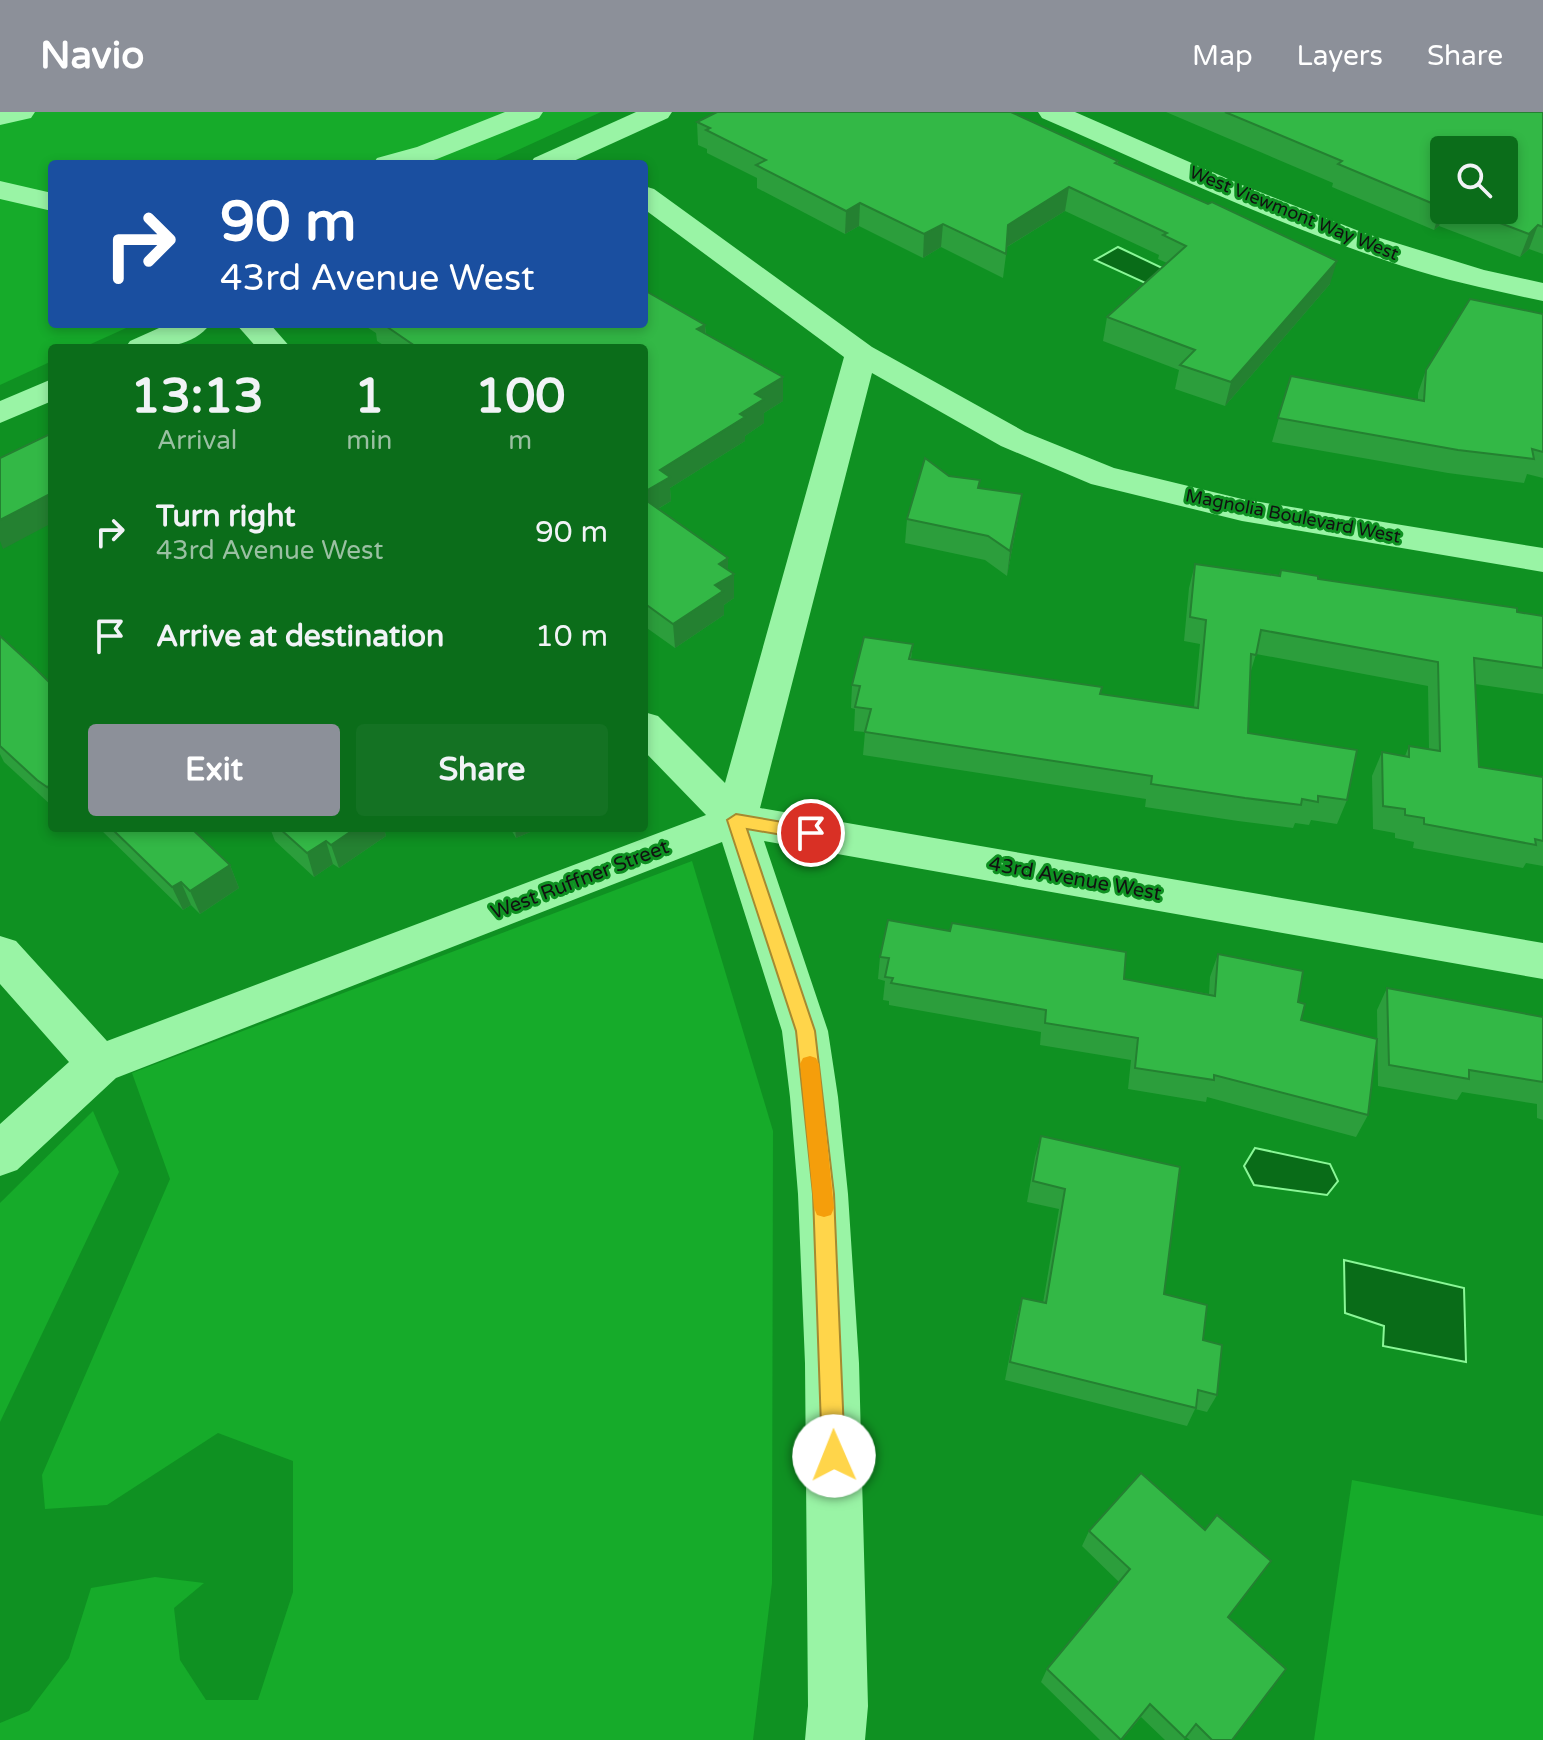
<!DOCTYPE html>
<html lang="en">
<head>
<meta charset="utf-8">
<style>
	:root { --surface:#0b6d1a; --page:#147223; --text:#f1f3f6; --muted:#9ac0a2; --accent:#8c9099 }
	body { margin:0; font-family:"Varela Round",sans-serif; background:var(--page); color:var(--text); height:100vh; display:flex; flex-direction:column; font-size:30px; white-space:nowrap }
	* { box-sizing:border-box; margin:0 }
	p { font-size:26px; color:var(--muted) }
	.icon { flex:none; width:44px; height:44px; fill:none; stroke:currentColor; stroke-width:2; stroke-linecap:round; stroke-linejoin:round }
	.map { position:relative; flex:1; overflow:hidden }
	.details { position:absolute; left:48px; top:232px; width:600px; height:488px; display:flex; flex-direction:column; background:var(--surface); border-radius:8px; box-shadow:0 4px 12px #0003 }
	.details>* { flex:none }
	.top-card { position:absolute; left:48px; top:48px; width:600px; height:168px; border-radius:8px; box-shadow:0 4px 12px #0003; background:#1a4fa0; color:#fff; overflow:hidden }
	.tools { position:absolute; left:1430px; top:24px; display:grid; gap:16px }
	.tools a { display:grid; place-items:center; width:88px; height:88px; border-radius:8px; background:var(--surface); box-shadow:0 4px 12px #0003; font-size:40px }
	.pin { position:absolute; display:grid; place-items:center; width:68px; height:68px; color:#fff; margin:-34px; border:4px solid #fff; border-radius:50%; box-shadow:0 2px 8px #0007 }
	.me { position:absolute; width:88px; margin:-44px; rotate:359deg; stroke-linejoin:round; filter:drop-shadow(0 0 6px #0008) }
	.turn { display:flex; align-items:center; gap:28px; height:168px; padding:0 40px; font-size:36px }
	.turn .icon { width:104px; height:104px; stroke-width:2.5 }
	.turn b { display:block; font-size:56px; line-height:68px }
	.eta { display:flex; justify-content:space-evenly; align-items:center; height:136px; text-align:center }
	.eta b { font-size:48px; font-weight:800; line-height:56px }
	.primary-button { display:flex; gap:16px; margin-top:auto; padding:16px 40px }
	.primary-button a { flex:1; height:92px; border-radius:8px; background:var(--accent); color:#fff; font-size:32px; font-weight:800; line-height:92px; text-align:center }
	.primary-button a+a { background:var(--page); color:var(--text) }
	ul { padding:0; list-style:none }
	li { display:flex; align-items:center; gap:24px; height:104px; padding:0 40px }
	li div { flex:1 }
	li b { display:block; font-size:30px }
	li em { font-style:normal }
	header { display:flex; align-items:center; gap:48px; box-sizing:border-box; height:112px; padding:0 40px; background:var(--accent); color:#fff }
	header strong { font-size:38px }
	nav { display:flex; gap:44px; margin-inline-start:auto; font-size:28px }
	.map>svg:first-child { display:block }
</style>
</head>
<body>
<header>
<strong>Navio</strong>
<nav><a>Map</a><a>Layers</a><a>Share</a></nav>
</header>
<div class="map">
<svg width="1543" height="1628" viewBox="0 0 1543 1628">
	<rect width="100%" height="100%" fill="#0f9122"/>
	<!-- green -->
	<g fill="#16ab2a">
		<path d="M0,0h601l-114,52h-435v160h83l-53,24h-30v13l-52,24z"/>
		<path d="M692,749l81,270 -1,452 -19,157h-753v-17l29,-12 40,-53 22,-70 64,-11 49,6 -30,25 6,52 26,40h52l35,-108v-131l-75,-28 -111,72 -62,4 -3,-34 128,-296 -38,-106z"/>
		<path d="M93,999l26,61 -119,250v-219z"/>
		<path d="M1352,1368l191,36v224h-229z"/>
	</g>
	<!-- water -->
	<g fill="#096c18" stroke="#8af797" stroke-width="2">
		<path d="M1118,135l59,28 -23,12 -59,-27z"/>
		<path d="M1255,1036l75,16 8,17 -11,14 -73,-10 -10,-19z"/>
		<path d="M1344,1148l120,28 2,74 -83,-16 1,-20 -39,-13z"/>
	</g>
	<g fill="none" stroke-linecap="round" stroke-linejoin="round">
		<!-- minor -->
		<g fill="#99f4a5" fill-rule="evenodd">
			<path d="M0,0h35l-4,6 -31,7z"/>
			<path d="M505,0h38l-4,6 -102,41 -18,5h-46l4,-6 40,-11z"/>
			<path d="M636,0h36l-4,6 -101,46h-37l4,-6z"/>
			<path d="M1038,0h37l167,73 122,48 120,37 59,13v18c-47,-10 -95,-20 -141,-35 -124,-41 -241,-96 -360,-148z"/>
			<path d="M0,69l52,12v18l-52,-12z"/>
			<path d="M644,74l10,3 218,158 153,85 89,36 128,31 301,49v24l-301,-51 -151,-37 -90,-38 -129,-73 -112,435 783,135v36l-779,-138 64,190 10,66 10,97 11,169 9,343 -3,34h-60l3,-34 -3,-343 -7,-169 -8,-97 -8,-66 -60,-189 -606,236 -99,92 -17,6v-52l69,-62 -69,-78v-48l16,5 91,100 599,-226 -62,-64v-39l14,4 67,67 119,-426 -200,-148z"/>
			<path d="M168,212h42c-18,26 -58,24 -85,24l5,-7z"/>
			<path d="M236,212h34l21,24h-34z"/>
			<path d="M52,267v22l-52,22v-22z"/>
		</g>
	</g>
	<!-- wall -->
	<g fill="#2c9e3c" fill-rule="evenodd">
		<path d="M1166,0h377v142l-14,-5 -9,8 -81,-31 -5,4 -102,-43 1,-4zM1444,38l60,60h-60z"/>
		<path d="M697,10l421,39v3l212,120 -105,122 -50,-17 4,-19 -76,-29 4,-24 60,-54 -9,-4 1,-4 -94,-44 -58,36 -4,31 -62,-31 -18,11 -64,-32 -14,8 -88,-46v-10l-50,-25v-4l-9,-4z"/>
		<path d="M1543,202v164l-16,-4 -3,9 -76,-10 -176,-31 19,-66 127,24v-7l8,-23z"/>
		<path d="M362,212l343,1 1,9 77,67 -19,12v10l-19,13v5l-75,47 1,13 -13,8 70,49v12l6,4v24l-10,7v10l-49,33 -31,-22v-278h-256l-11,-7 -1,-8z"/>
		<path d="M949,364l30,12 39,30 -11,58 -22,-16 -80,-17 2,-24z"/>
		<path d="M1195,452l84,11 2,-5 37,9 225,37v78l-68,-10 4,83 64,10v89l-17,-3 -3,5 -110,-20 1,-6 -19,-4v-5l-22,-4 -1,-53 10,-24 23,4 4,-10 20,3 -1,-63 -172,-32 -6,20 -2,59 99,67 -10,24 -26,-4 -2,5 -14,-2 -2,5 -55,-7 -93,-14 1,-8 -283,-44 2,-23 -11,-1 1,-22 -4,-1 1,-23 61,-41 -2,15 189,35 94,13 6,-63 -16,-3 5,-53z"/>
		<path d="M0,524l52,49v121l-48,-44 -4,-8z"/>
		<path d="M99,716h91l40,37 9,23 -39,26 -9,-9 -8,5z"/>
		<path d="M270,716h114l2,8 -47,32 -6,-4 -19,13 -39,-36z"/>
		<path d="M510,716h30l-24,10z"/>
		<path d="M1218,842l80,48 3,18 67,95 -12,22 -149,-40 -1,5 -78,-13 3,-29 -91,-15 1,-13 -152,-27v-4l-6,-1 2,-19 -7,-2 2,-22 244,22 85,15 1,-17z"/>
		<path d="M1387,876l156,29v103l-6,-2v-14l-75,-12 -5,8 -79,-14 -1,-76z"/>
		<path d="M1041,1024l123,158 39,46 14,55 -10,17 -12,-3 -8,17 -182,-46 12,-63 5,-19 21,5 16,-94 -32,-7 8,-45z"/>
		<path d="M1089,1419l139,86 4,123h-42l-4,-3 -2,3h-19l-24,-23 -19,23h-22l-59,-58 6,-13 72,-87 -37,-36z"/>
	</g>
	<!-- shaded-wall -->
	<g fill="#248131">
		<path d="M1069,75l-4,24 -60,37 3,-23z"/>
		<path d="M860,91l-1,23 -14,8 1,-23z"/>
		<path d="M1444,93l1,5 -6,16 -5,4 7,-23z"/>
		<path d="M943,112l-2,23 -18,11 1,-24z"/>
		<path d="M1538,113l-9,24 -9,8 9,-23z"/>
		<path d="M1337,149l-7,23 -105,122 6,-24z"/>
		<path d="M705,213l1,24 -9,-20z"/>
		<path d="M783,265v24l-19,12v10l-19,13v5l-75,47 1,13 -27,16v-25l16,-22 80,-56 15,-20z"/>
		<path d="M52,381v30l-49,26 -3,-8v-21z"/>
		<path d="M1022,382l-4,24 -11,58 3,-25z"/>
		<path d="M728,446v19l6,-3v24l-10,7v10l-49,33 -2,-24 42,-39 4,-21z"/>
		<path d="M52,672v14l-5,-11z"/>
		<path d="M356,716h28l2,8 -47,32 -8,-23z"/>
		<path d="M515,716h25l-24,10z"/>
		<path d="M326,729l7,23 -19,13 -7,-24z"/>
		<path d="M230,753l9,23 -39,26 -10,-23z"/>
		<path d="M181,770l10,23 -8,5 -11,-23z"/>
	</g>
	<!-- building -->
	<g fill="#33b846" stroke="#248131" stroke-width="2">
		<path d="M717,0h294l107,49 -3,2 93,41 4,-2 125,59 -106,121 -51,-17 15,-15 -88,-33 79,-71 -23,-11 4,-2 -98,-46 -61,38 -2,29 -63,-30 -19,10 -64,-31 -14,8 -90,-46 10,-5 -60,-30 4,-2 -13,-6z"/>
		<path d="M1225,0h318v115l-5,-2 -9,9 -63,-24h38v-60h-60v55l-3,2 -103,-43 4,-3z"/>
		<path d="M644,178l61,35 -8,4 86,48 -28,17 9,5 -24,15 5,3 -85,53 10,7 -26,15v-144h-226l-35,-24h261z"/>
		<path d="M1470,187l73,15v138l-11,-3 2,10 -76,-9 -180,-32 13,-42 133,25 2,-31z"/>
		<path d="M52,321v60l-52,27v-62z"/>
		<path d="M925,346l24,18 31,4 -2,8 44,6 -12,57 -22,-15 -81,-17z"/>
		<path d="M647,389l81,57 -9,6 15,10 -19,11 8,6 -50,33 -29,-21v-100z"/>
		<path d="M1195,452l85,12 1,-6 37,6v3l199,29v4l26,4v52l-69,-10 5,109 64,10v64l-8,-2 1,6 -112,-21v-6l-19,-3v-6l-22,-3 -1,-54 27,5v-11l31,5 -2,-89 -177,-32 -5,25 -5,-1 -3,79 109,17 -10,50 -29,-4v6l-16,-3 -1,6 -56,-7 -94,-14 1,-8 -287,-44 6,-23 -16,-2 5,-21 -8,-1 12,-48 49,7 -4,15 193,28 -2,7 98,14 8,-88 -16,-3z"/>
		<path d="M0,524l35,32 17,17v99l-5,3 -10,-7 -37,-34z"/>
		<path d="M111,716h80l39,37 -40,26 -9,-9 -9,5z"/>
		<path d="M279,716h77l-25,17 -5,-4 -19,12z"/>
		<path d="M888,808l62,11 2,-8 174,29 -2,27 91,17 3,-42 85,17 -5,31 7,2 -4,16 76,19 -9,76 -154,-40v5l-79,-12 3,-30 -93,-15 1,-13 -155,-27 2,-5 -8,-1 4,-19 -9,-1z"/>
		<path d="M1387,876l156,29v65l-74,-12v9l-80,-14z"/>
		<path d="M1041,1024l139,31 -16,127 43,11 -4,35 19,5 -5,50 -19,-5 -2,18 -186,-46 12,-64 24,5 19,-114 -32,-8z"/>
		<path d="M1141,1361l64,57 12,-15 54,46 -43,56 58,52 -54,71h-20l-16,-16 -11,14 -35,-34 -29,36 -74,-71 83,-100 -41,-38z"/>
	</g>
	<!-- route -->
	<path fill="#ffd54a" stroke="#a68a30" stroke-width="2" d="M736,702l75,13 9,6 -9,7 -64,-11 68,202 19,163 11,262 -3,8 -8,4 -8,-4 -4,-8 -9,-262 -17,-163 -69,-211z"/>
	<!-- slow -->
	<path fill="#f59e0b" d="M810,944l6,2 3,6 15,144 -3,7 -7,2 -7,-2 -3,-7 -14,-144 3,-6z"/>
	<g text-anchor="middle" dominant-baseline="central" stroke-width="6" stroke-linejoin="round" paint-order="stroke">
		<!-- far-street labels -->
		<g font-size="18" fill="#111" stroke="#0f9122">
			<text transform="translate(1294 101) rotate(22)">West Viewmont Way West</text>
			<text transform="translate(1293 404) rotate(11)">Magnolia Boulevard West</text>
		</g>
		<!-- street labels -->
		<g font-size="20" fill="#111" stroke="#0f9122">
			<text transform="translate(1075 767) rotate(10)">43rd Avenue West</text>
			<text transform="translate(580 768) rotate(-21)">West Ruffner Street</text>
		</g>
	</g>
</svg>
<div class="tools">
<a><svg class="icon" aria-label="search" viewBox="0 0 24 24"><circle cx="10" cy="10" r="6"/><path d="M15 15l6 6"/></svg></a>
</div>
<div class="pin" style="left:811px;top:721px;background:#d93025"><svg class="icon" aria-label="arrive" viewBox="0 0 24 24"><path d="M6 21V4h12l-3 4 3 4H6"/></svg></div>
<svg class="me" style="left:834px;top:1344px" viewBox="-20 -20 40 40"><circle r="19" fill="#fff"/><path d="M0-13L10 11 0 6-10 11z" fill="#ffd54a"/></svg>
<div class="top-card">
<div class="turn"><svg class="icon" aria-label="right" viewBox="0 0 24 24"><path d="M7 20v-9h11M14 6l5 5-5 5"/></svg><div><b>90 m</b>43rd Avenue West</div></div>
</div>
<section class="details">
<div class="eta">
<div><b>13:13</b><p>Arrival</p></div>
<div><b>1</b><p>min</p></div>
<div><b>100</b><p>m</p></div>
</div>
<ul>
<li><svg class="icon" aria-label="right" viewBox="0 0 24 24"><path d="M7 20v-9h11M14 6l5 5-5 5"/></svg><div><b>Turn right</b><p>43rd Avenue West</p></div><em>90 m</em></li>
<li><svg class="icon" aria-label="arrive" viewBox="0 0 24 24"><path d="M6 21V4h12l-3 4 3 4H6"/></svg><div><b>Arrive at destination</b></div><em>10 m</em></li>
</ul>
<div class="primary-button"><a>Exit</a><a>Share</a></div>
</section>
</div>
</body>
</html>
